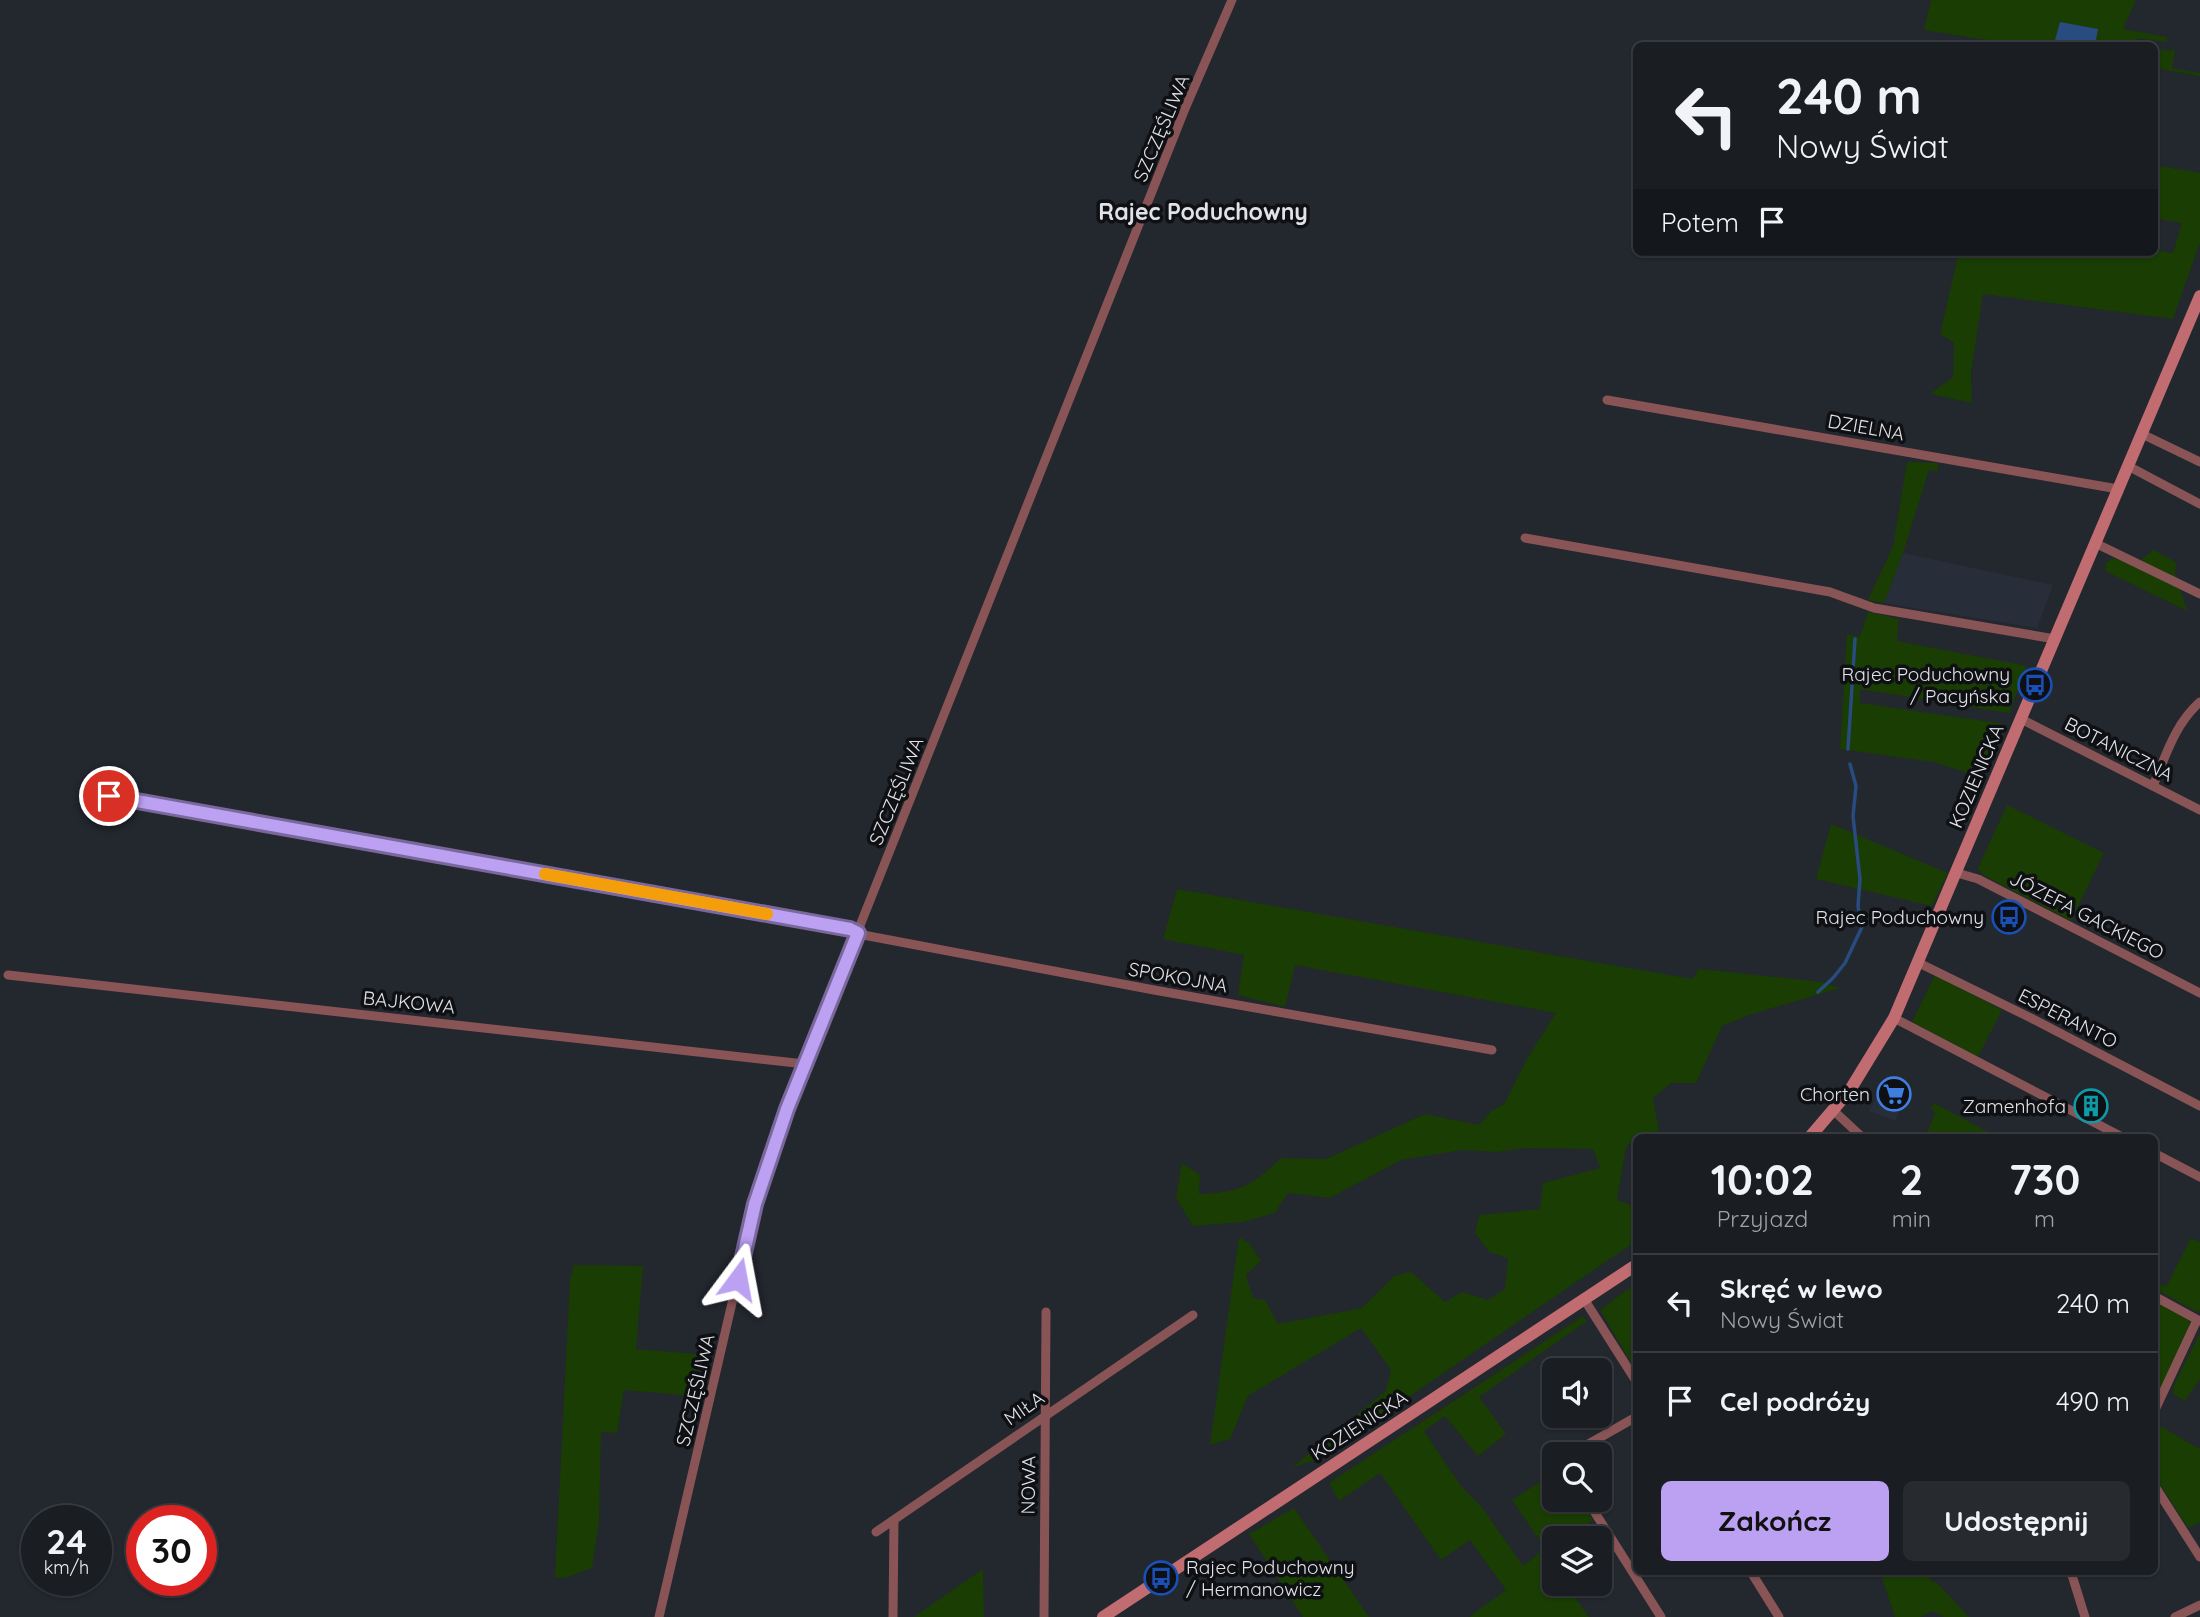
<!DOCTYPE html>
<html lang="pl">
<head>
<meta charset="utf-8">
<style>
	:root { --surface:#1a1d22; --page:#272a2f; --text:#f1f3f6; --muted:#9fa2a5; --line:#383b40; --accent:#bca0f2 }
	body { margin:0; font-family:Quicksand,sans-serif; background:var(--page); color:var(--text); height:100vh; display:flex; flex-direction:column; font-size:26px; white-space:nowrap }
	* { box-sizing:border-box; margin:0 }
	p { font-size:23px; color:var(--muted) }
	.icon { flex:none; width:38px; height:38px; fill:none; stroke:currentColor; stroke-width:2; stroke-linecap:round; stroke-linejoin:round }
	.map { position:relative; flex:1; overflow:hidden }
	.details { position:absolute; left:1633px; top:1134px; width:525px; height:441px; display:flex; flex-direction:column; background:var(--surface); border-radius:10px; box-shadow:0 2px 5px #0004,0 0 0 2px var(--line) }
	.details>* { flex:none }
	.banner { position:absolute; left:1633px; top:42px; width:525px; height:214px; border-radius:10px; box-shadow:0 2px 5px #0004,0 0 0 2px var(--line); background:#1a1d22; color:var(--text); overflow:hidden }
	.tools { position:absolute; left:1542px; top:1358px; display:grid; gap:14px }
	.tools a { display:grid; place-items:center; width:70px; height:70px; border-radius:10px; background:var(--surface); box-shadow:0 2px 5px #0004,0 0 0 2px var(--line); font-size:35px }
	.speed { position:absolute; left:21px; top:1505px; display:flex; gap:14px; font-size:35px; font-weight:700; text-align:center }
	.speed>* { display:grid; place-content:center; width:91px; height:91px; border-radius:50%; background:var(--surface); box-shadow:0 2px 5px #0004,0 0 0 2px var(--line); line-height:1 }
	.speed small { font-size:18px; font-weight:400 }
	.speed .limit { border:10px solid #d22; background:#fff; color:#111 }
	.pin { position:absolute; display:grid; place-items:center; width:60px; height:60px; color:#fff; margin:-30px; border:4px solid #fff; border-radius:50%; box-shadow:0 2px 7px #0007 }
	.me { position:absolute; width:77px; margin:-38px; rotate:13deg; stroke-linejoin:round; filter:drop-shadow(0 0 5px #0008) }
	.turn { display:flex; align-items:center; gap:24px; height:147px; padding:0 28px; font-size:32px }
	.turn .icon { width:91px; height:91px; stroke-width:2.5 }
	.turn b { display:block; font-size:49px; line-height:60px }
	.then { display:flex; align-items:center; height:66px; padding:0 28px; background:#0003; gap:14px; font-size:26px }
	.eta { display:flex; justify-content:space-evenly; align-items:center; height:119px; text-align:center }
	.eta b { font-size:42px; font-weight:800; line-height:49px }
	.button { display:flex; gap:14px; margin-top:auto; padding:14px 28px }
	.button a { flex:1; height:80px; border-radius:10px; background:var(--accent); color:#111; font-size:28px; font-weight:800; line-height:80px; text-align:center }
	.button a+a { background:var(--page); color:var(--text) }
	ul { padding:0; list-style:none }
	li { display:flex; align-items:center; gap:21px; height:98px; padding:0 28px; border-top:2px solid var(--line) }
	li div { flex:1 }
	li b { display:block; font-size:26px }
	li em { font-style:normal }
	.map>svg:first-child { display:block }
</style>
</head>
<body>
<div class="map">
<svg width="2200" height="1617" viewBox="0 0 2200 1617">
	<rect width="100%" height="100%" fill="#23272e"/>
	<!-- built -->
	<g fill="#282d3a">
		<path d="M1903,553l150,32 -16,43 -153,-25z"/>
		<path d="M1887,1079l22,10 -14,32 -26,-10z"/>
	</g>
	<!-- green -->
	<g fill="#193d03">
		<path d="M1931,0h205l-13,29 44,8v5l-30,-4v4l4,3 -143,1 1,-4 -75,-12z"/>
		<path d="M2161,49l9,2 5,-2 -3,19 28,5v3l-46,-8v-3h4z"/>
		<path d="M2154,165l46,8v69l-27,77 -190,-25 -12,78 1,31 -42,-9 23,-17 1,-34 -14,-9 19,-82h195v-2l19,3 9,-30 -28,-5z"/>
		<path d="M1907,462l31,1v8l-9,-1 -26,83 -19,50 -16,-3 25,-54z"/>
		<path d="M2154,550l22,12 -1,11 12,38 -82,-40 1,-8 7,-5 20,7z"/>
		<path d="M1868,612l31,7 -2,22 130,25 -18,47 -149,-24v14l145,21 -24,53 -48,-15 -93,-13 7,-115 13,3z"/>
		<path d="M2007,805l97,48 -33,68 -88,-46 -5,-7z"/>
		<path d="M1831,824l117,49 -16,33 -116,-27z"/>
		<path d="M1177,889l515,90 7,-10 123,13 18,6 -91,27 -27,11 -26,57h-25l-18,15 7,39h-23l-11,10 -9,53 19,7v34l-318,218 -27,9 95,-77 5,-21 -30,-42 -113,68 -18,43 -20,6 29,-208 11,7 11,17 -15,14 7,23 12,2 13,24 84,-16 32,-32 17,-4 34,30 17,-10 26,8 17,-11 3,-31 -19,-6 -14,-19 4,-18 61,-6 3,-26 57,-15 -7,-19 -65,-1 -32,4 -34,-2 -61,10 -71,38 -42,-5 -13,20 -32,9 -50,4 -17,-28 6,-35 18,12 -1,19c41,-2 52,-7 82,-36l45,1 99,-45 54,11 12,-14 13,-7 24,-47 28,-44 -261,-48 -10,42 -47,-12 6,-40 -81,-16z"/>
		<path d="M1935,975l67,35 -24,47 -66,-35z"/>
		<path d="M1934,1103l58,31 -2,3h-68l6,-6 7,-18 -4,-5z"/>
		<path d="M2191,1238l9,4v69l-3,1 -43,-24v-7l12,6z"/>
		<path d="M574,1265l69,1 -7,83 62,5 -5,42 -69,-6 -7,43 -16,-1 -2,88 -7,48 -27,10 -10,-1 15,-297z"/>
		<path d="M1636,1283v54l-6,7 6,6v21l-36,-61z"/>
		<path d="M2154,1301l36,18 -3,16 -33,69z"/>
		<path d="M1583,1316l4,5 -108,76 27,37 -28,22 -33,-40 -21,15 37,55 20,20 42,60 22,-18 -33,-48 42,-27v27h26l13,20 -23,18h-16v46h15l-1,4 21,29h-120l37,-27 -36,-50 -29,20 -61,-87 -41,28 -9,-16 2,-4z"/>
		<path d="M2200,1333v46l-15,22 -12,-7 1,-9z"/>
		<path d="M2160,1426l40,23v73l-12,6 -34,-53v-47z"/>
		<path d="M1294,1508l75,109h-66l-54,-83z"/>
		<path d="M983,1569l1,48h-70z"/>
		<path d="M1880,1572h48l3,9 6,2 32,34h-25l-11,-6 -13,6h-25z"/>
	</g>
	<!-- water -->
	<path fill="#284c80" d="M2060,22l38,7 -3,16 -41,-1z"/>
	<g fill="none" stroke-linecap="round" stroke-linejoin="round">
		<!-- stream -->
		<g stroke="#284c80" stroke-width="3.5">
			<path d="M1848,749l7,-110"/>
			<path d="M1818,992l15,-14 12,-15 17,-36 -4,-21 2,-27 -7,-63 3,-30 -6,-22"/>
		</g>
		<!-- street -->
		<g stroke="#895456" stroke-width="9">
			<path d="M1607,400l511,89"/>
			<path d="M2142,434l58,28"/>
			<path d="M2128,466l72,38"/>
			<path d="M1525,538l305,54 44,16 181,31"/>
			<path d="M2095,543l105,51"/>
			<path d="M2021,719l179,91"/>
			<path d="M2153,786c13,-31 22,-62 47,-84"/>
			<path d="M109,796l741,133 8,5 296,56 338,60"/>
			<path d="M1957,873l21,6 222,114"/>
			<path d="M1919,963l112,55 169,88"/>
			<path d="M8,975l797,89"/>
			<path d="M1894,1018l230,120"/>
			<path d="M1834,1111l29,27"/>
			<path d="M2154,1153l46,24"/>
			<path d="M2154,1296l46,25"/>
			<path d="M1584,1299l52,82"/>
			<path d="M2154,1412l43,-92"/>
			<path d="M1571,1454l65,-37"/>
			<path d="M2154,1485l46,72"/>
			<path d="M1587,1500l74,117"/>
			<path d="M876,1532l317,-217"/>
			<path d="M1751,1572l28,45"/>
			<path d="M2071,1572l14,45"/>
			<path d="M659,1617l96,-413 32,-95 397,-998 48,-111"/>
			<path d="M893,1617l1,-97"/>
			<path d="M1044,1617l2,-305"/>
			<path d="M2175,1617l25,-12"/>
		</g>
		<!-- secondary -->
		<g stroke="#c06c70" stroke-width="12">
			<path d="M1809,1138l41,-48 44,-72 306,-722"/>
			<path d="M1103,1617l533,-352"/>
		</g>
	</g>
	<g fill="none" stroke-linecap="round" stroke-linejoin="round">
		<defs>
			<path id="route" d="M109,796l741,133 8,4 -71,176 -32,95 -17,75"/>
		</defs>
		<!-- route casing -->
		<use href="#route" stroke="#7a689d" stroke-width="18"/>
		<!-- route -->
		<use href="#route" stroke="#bca0f2" stroke-width="12"/>
		<!-- slow -->
		<path stroke="#f59e0b" stroke-width="12" d="M545,874l222,40"/>
	</g>
	<!-- icons -->
	<defs>
		<symbol id="bus-ring" viewBox="-11 -11 22 22"><circle r="9.5" fill="#0e1013" stroke="#1a4fb4" stroke-width="1.5"/><path d="M-5-6H5V4H4V6H2V4H-2V6H-4V4H-5ZM-3.5-4V0h7V-4ZM-3.5 1.2v1.5H-2V1.2ZM2 1.2v1.5H3.5V1.2Z" fill="#1a4fb4"/></symbol>
		<symbol id="supermarket-ring" viewBox="-11 -11 22 22"><circle r="9.5" fill="#0e1013" stroke="#3f7fe0" stroke-width="1.5"/><path d="M-6-5.5h2.5l.6 2H6L4.5 2H-2.5L-4.4-4H-6ZM-1.5 3.2a1.3 1.3 0 1 0 .1 0ZM3 3.2a1.3 1.3 0 1 0 .1 0Z" fill="#3f7fe0"/></symbol>
		<symbol id="building-ring" viewBox="-11 -11 22 22"><circle r="9.5" fill="#0e1013" stroke="#0f9aa8" stroke-width="1.5"/><path d="M-4-6H4V6H1V3H-1V6H-4ZM-2.5-4.3h1.7v1.8h-1.7ZM.8-4.3h1.7v1.8H.8ZM-2.5-1h1.7V.8h-1.7ZM.8-1h1.7V.8H.8Z" fill="#0f9aa8"/></symbol>
	</defs>
	<g fill-rule="evenodd">
		<use href="#bus-ring" x="2016" y="666" width="38" height="38"/>
		<use href="#bus-ring" x="1990" y="898" width="38" height="38"/>
		<use href="#supermarket-ring" x="1875" y="1075" width="38" height="38"/>
		<use href="#building-ring" x="2072" y="1087" width="38" height="38"/>
		<use href="#bus-ring" x="1142" y="1559" width="38" height="38"/>
	</g>
	<g text-anchor="middle" dominant-baseline="central" stroke-width="7" stroke-linejoin="round" paint-order="stroke">
		<!-- street labels -->
		<g font-size="19" fill="#e0e2e7" stroke="#0e1013">
			<text transform="translate(1161 128) rotate(-67)">SZCZĘŚLIWA</text>
			<text transform="translate(1866 427) rotate(10)">DZIELNA</text>
			<text transform="translate(2119 749) rotate(27)">BOTANICZNA</text>
			<text transform="translate(1976 776) rotate(-67)">KOZIENICKA</text>
			<text transform="translate(896 791) rotate(-68)">SZCZĘŚLIWA</text>
			<text transform="translate(2087 915) rotate(27)">JÓZEFA GACKIEGO</text>
			<text transform="translate(1178 977) rotate(10)">SPOKOJNA</text>
			<text transform="translate(409 1002) rotate(6)">BAJKOWA</text>
			<text transform="translate(2068 1018) rotate(27)">ESPERANTO</text>
			<text transform="translate(695 1390) rotate(-77)">SZCZĘŚLIWA</text>
			<text transform="translate(1024 1408) rotate(-35)">MIŁA</text>
			<text transform="translate(1359 1425) rotate(-33)">KOZIENICKA</text>
			<text transform="translate(1028 1485) rotate(-89)">NOWA</text>
		</g>
		<!-- poi labels -->
		<g font-size="19" fill="#e0e2e7" stroke="#0e1013" text-anchor="end">
			<text x="2010" y="674">Rajec Poduchowny<tspan x="2010" dy="22">/ Pacyńska</tspan></text>
			<text x="1984" y="917">Rajec Poduchowny</text>
			<text x="1870" y="1094">Chorten</text>
			<text x="2066" y="1106">Zamenhofa</text>
			<text x="1186" y="1567" text-anchor="start">Rajec Poduchowny<tspan x="1186" dy="22">/ Hermanowicz</tspan></text>
		</g>
		<!-- quarter labels -->
		<g font-size="23" font-weight="bold" fill="#e0e2e7" stroke="#0e1013">
			<text x="1203" y="211">Rajec Poduchowny</text>
		</g>
	</g>
</svg>
<div class="tools">
<a><svg class="icon" aria-label="sound" viewBox="0 0 24 24"><path d="M4 9h4l5-4v14l-5-4H4zM17 9q2 3 0 6"/></svg></a>
<a><svg class="icon" aria-label="search" viewBox="0 0 24 24"><circle cx="10" cy="10" r="6"/><path d="M15 15l6 6"/></svg></a>
<a><svg class="icon" aria-label="layers" viewBox="0 0 24 24"><path d="M12 4l9 5-9 5-9-5zM3 14l9 5 9-5"/></svg></a>
</div>
<div class="speed"><div>24<small>km/h</small></div><div class="limit">30</div></div>
<div class="pin" style="left:109px;top:796px;background:#d93025"><svg class="icon" aria-label="arrive" viewBox="0 0 24 24"><path d="M6 21V4h12l-3 4 3 4H6"/></svg></div>
<svg class="me" style="left:738px;top:1279px" viewBox="-20 -20 40 40"><path d="M0-17L14 15 0 8-14 15z" fill="#bca0f2" stroke="#fff" stroke-width="4"/></svg>
<div class="banner">
<div class="turn"><svg class="icon" aria-label="left" viewBox="0 0 24 24"><path d="M17 20v-9H6M10 6l-5 5 5 5"/></svg><div><b>240 m</b>Nowy Świat</div></div>
<div class="then">Potem<svg class="icon" aria-label="arrive" viewBox="0 0 24 24"><path d="M6 21V4h12l-3 4 3 4H6"/></svg></div>
</div>
<section class="details">
<div class="eta">
<div><b>10:02</b><p>Przyjazd</p></div>
<div><b>2</b><p>min</p></div>
<div><b>730</b><p>m</p></div>
</div>
<ul>
<li><svg class="icon" aria-label="left" viewBox="0 0 24 24"><path d="M17 20v-9H6M10 6l-5 5 5 5"/></svg><div><b>Skręć w lewo</b><p>Nowy Świat</p></div><em>240 m</em></li>
<li><svg class="icon" aria-label="arrive" viewBox="0 0 24 24"><path d="M6 21V4h12l-3 4 3 4H6"/></svg><div><b>Cel podróży</b></div><em>490 m</em></li>
</ul>
<div class="button"><a>Zakończ</a><a>Udostępnij</a></div>
</section>
</div>
</body>
</html>
